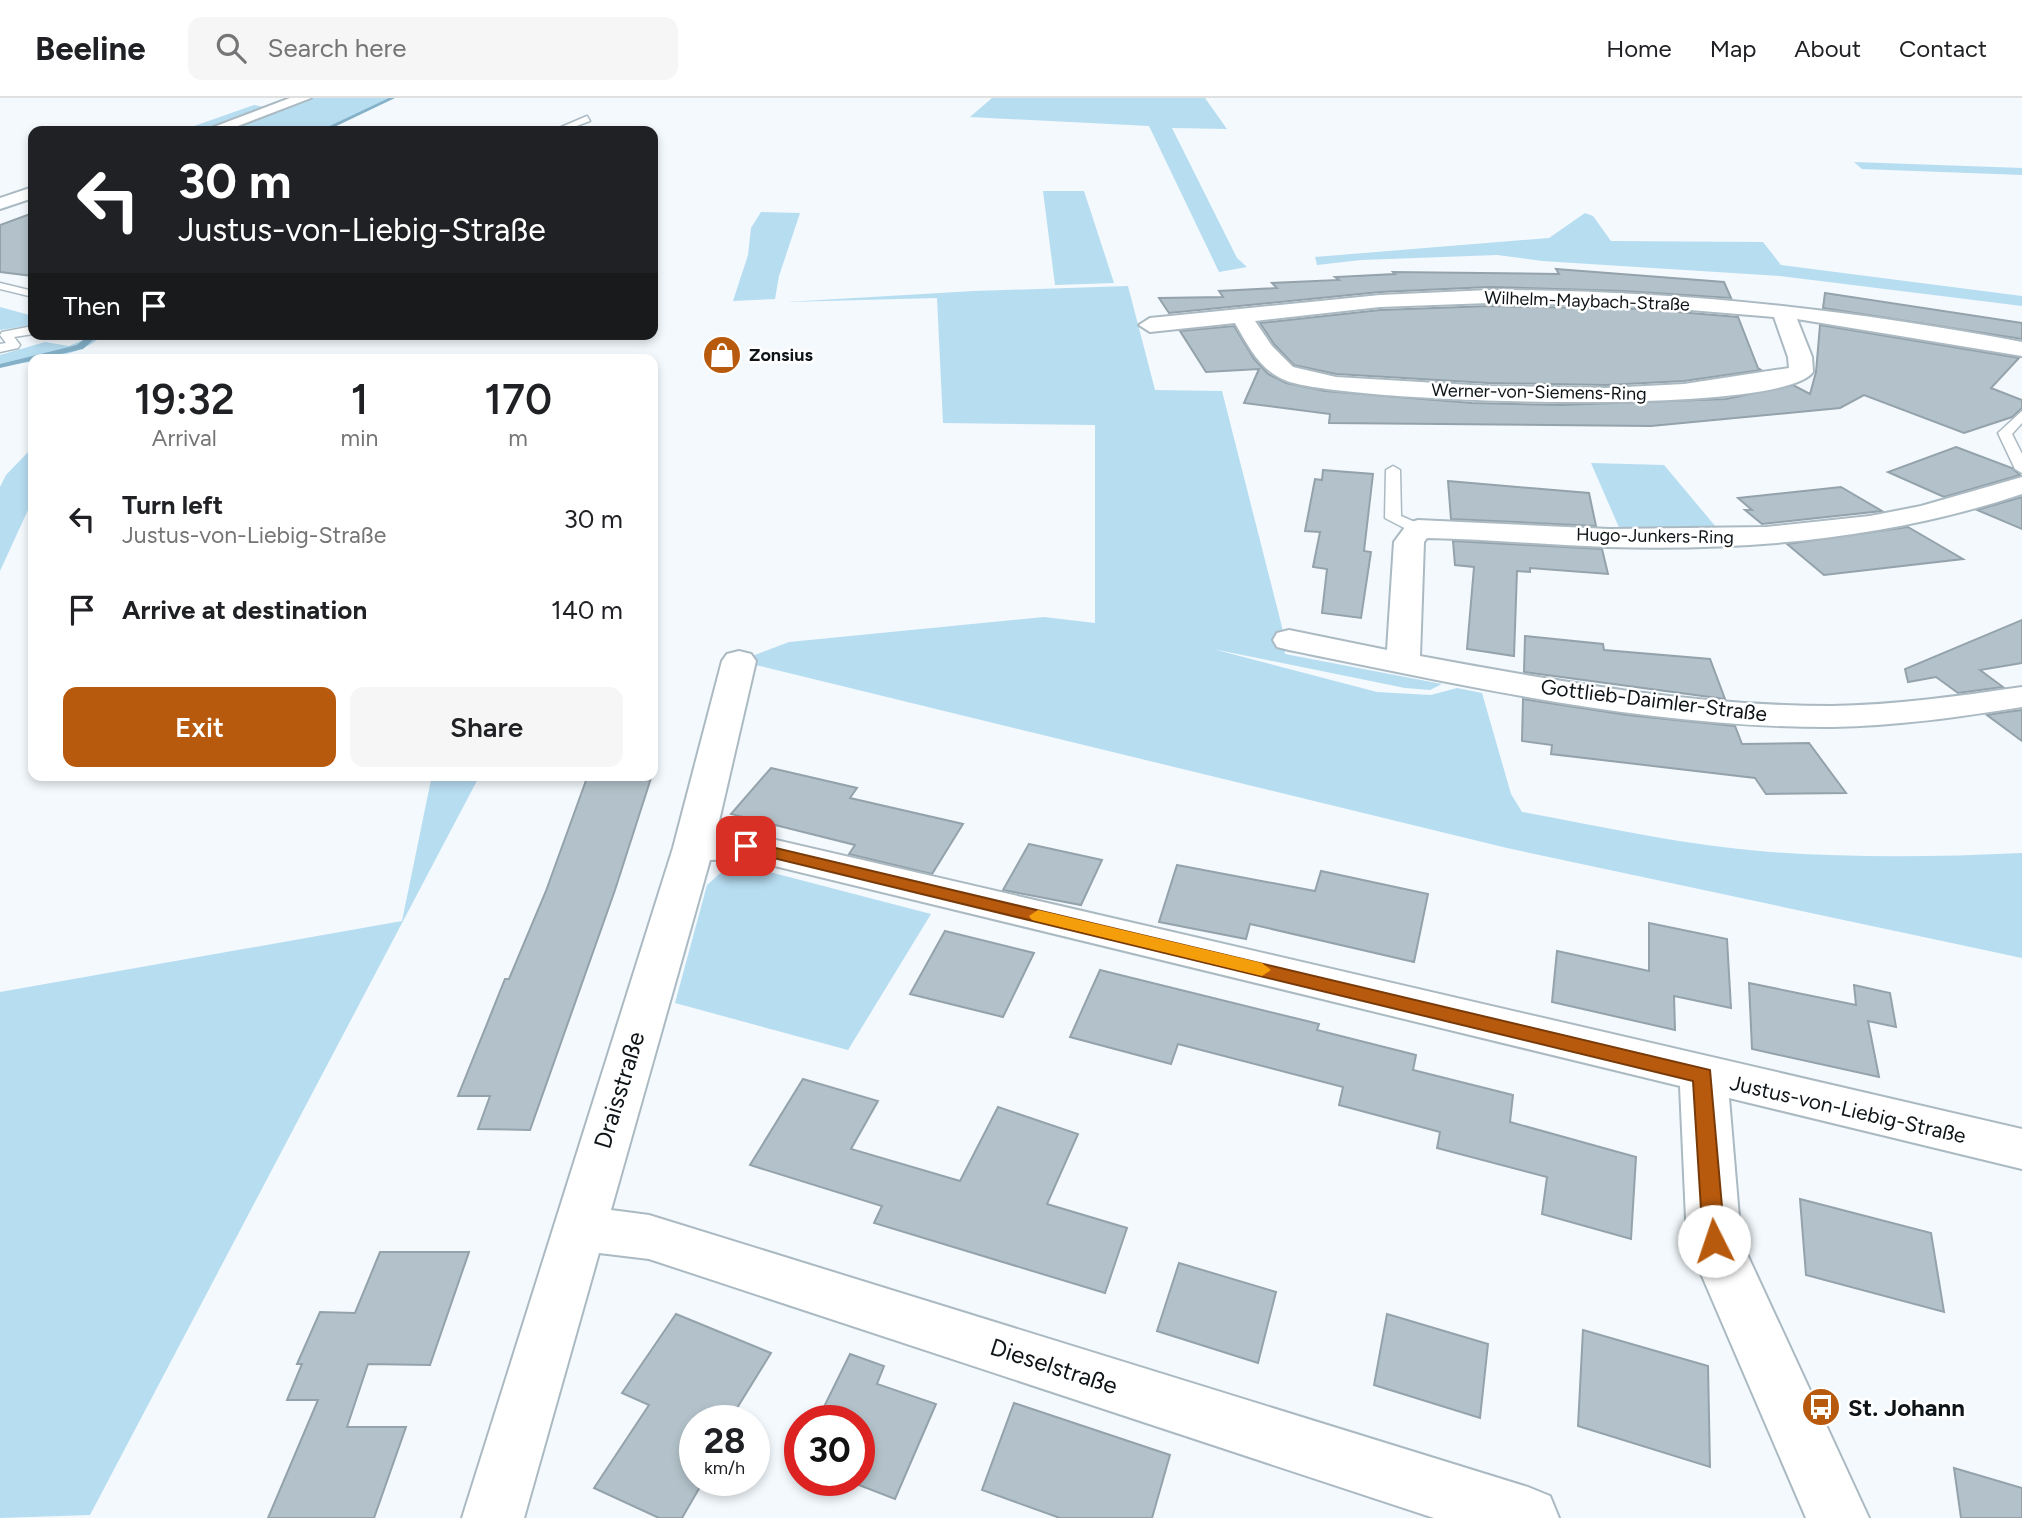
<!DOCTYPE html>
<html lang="en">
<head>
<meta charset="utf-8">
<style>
	:root { --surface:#fff; --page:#f6f6f6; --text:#202124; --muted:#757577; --line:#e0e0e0; --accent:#b85a0d }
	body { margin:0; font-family:Figtree,sans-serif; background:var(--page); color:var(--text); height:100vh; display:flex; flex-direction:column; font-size:26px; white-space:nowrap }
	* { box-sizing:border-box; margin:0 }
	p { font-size:23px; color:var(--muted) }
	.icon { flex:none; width:38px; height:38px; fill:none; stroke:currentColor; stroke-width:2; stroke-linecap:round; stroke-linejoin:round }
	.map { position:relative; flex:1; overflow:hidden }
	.details { position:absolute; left:28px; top:256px; width:630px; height:427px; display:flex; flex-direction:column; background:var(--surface); border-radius:14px; box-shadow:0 4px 10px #0003 }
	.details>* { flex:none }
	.banner { position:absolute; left:28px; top:28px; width:630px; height:214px; border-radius:14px; box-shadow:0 4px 10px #0003; background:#202124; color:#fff; overflow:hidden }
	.speed { position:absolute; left:679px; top:1307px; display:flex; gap:14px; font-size:35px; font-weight:700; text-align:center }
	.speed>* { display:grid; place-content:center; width:91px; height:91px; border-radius:50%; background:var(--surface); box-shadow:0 4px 10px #0003; line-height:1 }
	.speed small { font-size:18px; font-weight:400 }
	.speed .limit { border:10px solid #d22; background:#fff; color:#111 }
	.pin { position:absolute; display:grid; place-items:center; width:60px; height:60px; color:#fff; margin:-30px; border-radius:14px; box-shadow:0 4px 10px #0006 }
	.me { position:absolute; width:77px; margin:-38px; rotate:356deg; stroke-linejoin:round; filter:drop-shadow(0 0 5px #0008) }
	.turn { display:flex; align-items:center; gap:24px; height:147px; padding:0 35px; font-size:32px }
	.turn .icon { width:91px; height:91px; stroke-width:2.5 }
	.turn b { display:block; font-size:49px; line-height:60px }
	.then { display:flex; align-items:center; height:66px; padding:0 35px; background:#0003; gap:14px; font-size:26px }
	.eta { display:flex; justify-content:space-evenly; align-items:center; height:119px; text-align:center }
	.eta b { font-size:42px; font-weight:600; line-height:49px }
	.button { display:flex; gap:14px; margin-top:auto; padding:14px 35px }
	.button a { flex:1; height:80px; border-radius:14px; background:var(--accent); color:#fff; font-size:28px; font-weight:600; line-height:80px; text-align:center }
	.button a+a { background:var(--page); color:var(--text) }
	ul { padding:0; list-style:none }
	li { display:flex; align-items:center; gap:21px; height:91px; padding:0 35px }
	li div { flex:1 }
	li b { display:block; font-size:26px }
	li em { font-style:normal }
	header { display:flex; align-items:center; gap:42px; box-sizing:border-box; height:98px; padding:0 35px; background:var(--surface); border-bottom:2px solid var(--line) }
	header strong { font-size:33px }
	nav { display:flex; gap:38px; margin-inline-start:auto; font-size:24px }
	.search { width:490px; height:63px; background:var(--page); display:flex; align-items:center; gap:18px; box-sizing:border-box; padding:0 24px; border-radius:14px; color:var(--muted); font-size:26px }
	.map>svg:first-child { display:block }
</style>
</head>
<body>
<header>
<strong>Beeline</strong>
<div class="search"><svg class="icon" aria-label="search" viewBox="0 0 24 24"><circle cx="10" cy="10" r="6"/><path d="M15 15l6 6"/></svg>Search here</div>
<nav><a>Home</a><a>Map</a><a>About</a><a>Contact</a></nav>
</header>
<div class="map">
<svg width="2022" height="1420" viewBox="0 0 2022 1420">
	<rect width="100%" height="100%" fill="#f3f9fd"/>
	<!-- green -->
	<g fill="#b7ddf1">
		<path d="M313,0h80l-71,33h-101z"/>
		<path d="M992,0h213l22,31 -55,-1 65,130 10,9 -28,5 -70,-146 -179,-9z"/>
		<path d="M254,7l15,3 -66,23h-23z"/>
		<path d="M1854,64l168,6v7l-160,-6z"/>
		<path d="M1043,93h41l30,92 -59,2z"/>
		<path d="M761,114l39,1 -21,63 -4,23 -42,2 15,-46 3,-27z"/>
		<path d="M1585,115l8,3 18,25 152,1 18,23 241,31v10l-242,-30 -238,-15 -45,-6 -136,5 -44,5 -2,-8 234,-19z"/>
		<path d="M1128,188l27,104 67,1 60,236 3,27 157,30 -12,6 -25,-2 -192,-39 164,43 54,3 26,-7 25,5 29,101 11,18c82,15 165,34 248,40 84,6 168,5 252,1v105l-515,-110 -768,-187 50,-19 255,-25 51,6v-198l-152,-2 -6,-125 -151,4 188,-11z"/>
		<path d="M0,209l33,9v9l-33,5z"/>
		<path d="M97,236l4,1c-13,21 -78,27 -101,32v-12l45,-13 24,4z"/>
		<path d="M124,236h167l-172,6z"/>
		<path d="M33,349v52l-33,72v-84l6,-12z"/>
		<path d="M1591,365l73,2 57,68 -100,-1z"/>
		<path d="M432,677h48l-390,740 -90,3v-526l402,-71z"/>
		<path d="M750,769l181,47 -83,136 -173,-47 32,-118 19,-17z"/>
	</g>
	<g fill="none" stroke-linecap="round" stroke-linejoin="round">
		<!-- stream -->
		<g fill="#84b1c8" fill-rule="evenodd">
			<path d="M389,0h6l-69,33h-7z"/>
			<path d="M87,239l7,2 -11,10 -83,19v-4l77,-19z"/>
		</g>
	</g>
	<!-- building -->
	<g fill="#b3c2ca" stroke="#94a2ab" stroke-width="2">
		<path d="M33,115v63l-33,-4v-47z"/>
		<path d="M1556,171l168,13 7,16 -108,-7 -134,-4 -109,5 -211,21 -10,-15 64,-1 -4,-6 58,-3 -5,-5 67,-3 -4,-3 60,-3 -2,-2 166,2z"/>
		<path d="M1825,195l197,30v16l-199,-31z"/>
		<path d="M1489,208l153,3 96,8 20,51 3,2 -77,11 -78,4 -118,-2 -152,-9 -42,-9 -20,-21 -14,-21 120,-13z"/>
		<path d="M1820,227l199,33 -28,30 31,12v8l-10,9 -48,16 -100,-38 -24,13 -189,18 -322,-3 1,-9 -86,-11 15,-34 -53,3 -26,-41 54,-5 20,33 14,15 18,9 39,8 147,12 89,2 165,-6 67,-14 17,9 6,-22z"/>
		<path d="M1956,349l56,21 8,7 -76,22 -56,-25z"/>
		<path d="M1323,372l50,4 -9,77 7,1 -10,66 -39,-5 5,-44 -14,-2 7,-35 -15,-1 10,-52 7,1z"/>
		<path d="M1448,383l141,12 7,33 -145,-7z"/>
		<path d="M1841,389l41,24 -120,13 -17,-14h7l-14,-12z"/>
		<path d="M2022,399v32l-45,-19z"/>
		<path d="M1908,429l55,32 -139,16 -37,-31z"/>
		<path d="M1453,443l149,8 6,25 -78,-6v4l-13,-1 -3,85 -47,-7 7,-82 -19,-2z"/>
		<path d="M2022,522v43l-42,7 23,17 -45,6 -22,-16 -28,5 -3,-13z"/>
		<path d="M1525,538l78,8 1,6 106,9 15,40 -201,-27z"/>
		<path d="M1523,601l104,16 108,11 7,18 67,-1 37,50 -80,1 -11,-16 -204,-24 1,-9 -30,-4z"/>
		<path d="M2022,612v31l-35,-26 12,-2z"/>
		<path d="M771,670l86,20 -7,10 113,26 -31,50 -83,-20 6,-9 -124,-31z"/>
		<path d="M588,677h64l-37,115 -85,240 -52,-1 12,-33h-32l47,-117h4l37,-88z"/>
		<path d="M1029,746l73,16 -21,45 -78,-15z"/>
		<path d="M1177,767l138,26 6,-20 107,23 -14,68 -164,-38 -4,15 -87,-17z"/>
		<path d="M1649,825l78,16 4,69 -57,-12 1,34 -123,-28 5,-51 92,20z"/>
		<path d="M945,833l89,22 -31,64 -93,-23z"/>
		<path d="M1100,872l219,54 -2,6 99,25 -3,15 100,25 -3,27 126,35 -5,82 -89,-25 5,-37 -110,-29 3,-16 -101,-27 4,-18 -165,-43 -7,20 -101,-27z"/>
		<path d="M1749,885l107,22 -2,-20 36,8 6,34 -28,-6 11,56 -127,-28z"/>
		<path d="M803,981l75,22 -27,48 109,32 38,-74 80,27 -31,70 80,24 -22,65 -231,-70 8,-17 -132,-41z"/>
		<path d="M1800,1101l131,34 13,79 -138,-37z"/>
		<path d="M380,1154h89l-39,113 -62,-1 -21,63h59l-32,91h-106l50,-118h-31l15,-36h-5l23,-52 35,1z"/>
		<path d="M1179,1165l97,29 -18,71 -101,-32z"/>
		<path d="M676,1216l95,39 -42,68h-34l-2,59h11l-22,38h-23l-65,-30 55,-83 -27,-12z"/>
		<path d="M1387,1216l101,30 -8,74 -106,-33z"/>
		<path d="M1583,1232l125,36 2,101 -132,-41z"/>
		<path d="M850,1256l34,12 -7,18 59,20 -41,95 -44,-17 8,-2v-59h-42z"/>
		<path d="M1014,1305l156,52 -18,63h-92l-78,-28z"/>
		<path d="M1954,1370l68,20v30h-61z"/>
	</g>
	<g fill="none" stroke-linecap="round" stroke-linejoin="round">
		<defs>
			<g id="service">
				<path d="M587,18l3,5 -27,10h-11z"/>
				<path d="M0,185l33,8v6l-33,-8z"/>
				<path d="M33,228v8l-19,3 6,8 -2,3 -18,4v-8l6,-1 -6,-8 2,-3z"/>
				<path d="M2022,313v12l-10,11 10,20v19l-7,-4 -17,-36z"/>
				<path d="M1393,368l7,4 1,46 23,10v6h-12l-27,-14 1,-48z"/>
			</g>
			<g id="minor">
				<path d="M1489,192c180,0 356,18 533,52v14l-225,-37 15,38 1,15c-32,46 -465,31 -526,9 -26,-9 -39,-35 -52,-58l-85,9 -11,-7 11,-7 230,-23zM1489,205l153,3 132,11 14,40 1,11 -105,16 -78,4 -118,-2 -152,-9 -43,-10 -21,-21 -17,-25 125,-14z"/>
				<path d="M2022,379v17c-134,45 -274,57 -415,53 -60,-2 -120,-8 -180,-9l-3,4 -4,114c135,25 273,50 412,50 63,-1 127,-10 190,-19v20c-63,10 -126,19 -189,20 -183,1 -366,-41 -544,-77l-12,-3 -4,-7 4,-7 12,-3 98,20 7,-108 14,-19 10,-3 191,9 157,-2 104,-11 51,-10z"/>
				<path d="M739,553l12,3 5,7 -40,173 30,-1 1276,296v40l-293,-71 12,143 128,277h-63l-119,-277 -7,-155 -934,-227 -36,1 -99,350 38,5 879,272 22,9 9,22h-125l-785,-259 -50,-6 -75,265h-62l211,-670 49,-187 5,-7z"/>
			</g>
			<g id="tertiary">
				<path d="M290,0h21l-86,33h-22z"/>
				<path d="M33,89v11l-33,11v-11z"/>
			</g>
		</defs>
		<!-- service casing -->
		<use href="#service" stroke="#abbac2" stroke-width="3"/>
		<!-- minor casing -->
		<use href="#minor" stroke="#abbac2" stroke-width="4"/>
		<!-- tertiary casing -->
		<use href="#tertiary" stroke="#abbac2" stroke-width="4"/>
		<!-- service -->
		<use href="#service" fill="#fff" fill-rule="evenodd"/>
		<!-- minor -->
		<use href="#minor" fill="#fff" fill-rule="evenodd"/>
		<!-- tertiary -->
		<use href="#tertiary" fill="#fff" fill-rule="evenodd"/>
	</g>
	<!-- route -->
	<path fill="#b85a0d" stroke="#783a08" stroke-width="2" d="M746,743l964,229 15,171 -4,7 -7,2 -8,-2 -3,-7 -10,-160 -953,-231v-8z"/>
	<!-- slow -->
	<path fill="#f59e0b" d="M1038,812l224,53 9,7 -9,6 -230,-56 -3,-4z"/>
	<!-- icons -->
	<defs>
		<symbol id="shop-disc" viewBox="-11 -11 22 22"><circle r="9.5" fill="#b85a0d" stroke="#fff"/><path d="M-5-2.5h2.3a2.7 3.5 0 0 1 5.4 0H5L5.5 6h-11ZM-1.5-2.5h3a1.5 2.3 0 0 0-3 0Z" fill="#fff"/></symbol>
		<symbol id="bus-disc" viewBox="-11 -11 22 22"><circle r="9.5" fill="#b85a0d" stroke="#fff"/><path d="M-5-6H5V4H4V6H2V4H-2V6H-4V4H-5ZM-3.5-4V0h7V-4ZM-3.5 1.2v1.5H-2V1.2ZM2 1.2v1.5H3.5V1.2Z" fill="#fff"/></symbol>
	</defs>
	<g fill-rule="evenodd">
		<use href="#shop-disc" x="700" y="235" width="44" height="44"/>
		<use href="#bus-disc" x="1799" y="1287" width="44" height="44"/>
	</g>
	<g text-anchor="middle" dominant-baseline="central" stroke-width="5" stroke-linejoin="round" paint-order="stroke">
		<!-- far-street labels -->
		<g font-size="18" fill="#0e1417" stroke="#fff">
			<text transform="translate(1587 203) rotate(2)">Wilhelm-Maybach-Straße</text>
			<text transform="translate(1539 294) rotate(1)">Werner-von-Siemens-Ring</text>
			<text transform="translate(1655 438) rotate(1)">Hugo-Junkers-Ring</text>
		</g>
		<!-- far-poi labels -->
		<g font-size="18" font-weight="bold" fill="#0e1417" stroke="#fff" text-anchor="start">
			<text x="749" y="257">Zonsius</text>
		</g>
		<!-- street labels -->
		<g font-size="21" fill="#0e1417" stroke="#fff">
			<text transform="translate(1654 602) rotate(7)">Gottlieb-Daimler-Straße</text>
			<text transform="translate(1848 1011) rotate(13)">Justus-von-Liebig-Straße</text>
		</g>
		<!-- near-street labels -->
		<g font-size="24" fill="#0e1417" stroke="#fff">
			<text transform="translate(619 992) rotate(-73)">Draisstraße</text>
			<text transform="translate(1054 1268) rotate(18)">Dieselstraße</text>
		</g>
		<!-- near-poi labels -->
		<g font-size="24" font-weight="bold" fill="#0e1417" stroke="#fff" text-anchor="start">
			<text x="1848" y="1309">St. Johann</text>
		</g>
	</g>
</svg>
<div class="speed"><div>28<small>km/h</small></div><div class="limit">30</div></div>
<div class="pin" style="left:746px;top:748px;background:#d93025"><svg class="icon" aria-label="arrive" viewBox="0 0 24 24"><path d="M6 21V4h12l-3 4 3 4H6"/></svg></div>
<svg class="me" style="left:1714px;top:1143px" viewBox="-20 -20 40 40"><circle r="19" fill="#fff"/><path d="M0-13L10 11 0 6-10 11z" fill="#b85a0d"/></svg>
<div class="banner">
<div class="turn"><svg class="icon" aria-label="left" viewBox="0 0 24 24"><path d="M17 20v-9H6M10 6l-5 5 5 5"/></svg><div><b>30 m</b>Justus-von-Liebig-Straße</div></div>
<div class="then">Then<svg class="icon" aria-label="arrive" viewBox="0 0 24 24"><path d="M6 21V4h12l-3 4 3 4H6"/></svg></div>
</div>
<section class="details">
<div class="eta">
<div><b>19:32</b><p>Arrival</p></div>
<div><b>1</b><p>min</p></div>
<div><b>170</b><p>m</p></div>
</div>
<ul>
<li><svg class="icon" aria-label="left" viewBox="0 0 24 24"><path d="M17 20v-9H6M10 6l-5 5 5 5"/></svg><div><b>Turn left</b><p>Justus-von-Liebig-Straße</p></div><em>30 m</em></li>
<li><svg class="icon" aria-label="arrive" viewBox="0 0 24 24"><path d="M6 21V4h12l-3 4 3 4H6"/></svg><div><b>Arrive at destination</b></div><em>140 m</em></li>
</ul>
<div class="button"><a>Exit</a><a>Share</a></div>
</section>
</div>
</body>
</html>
